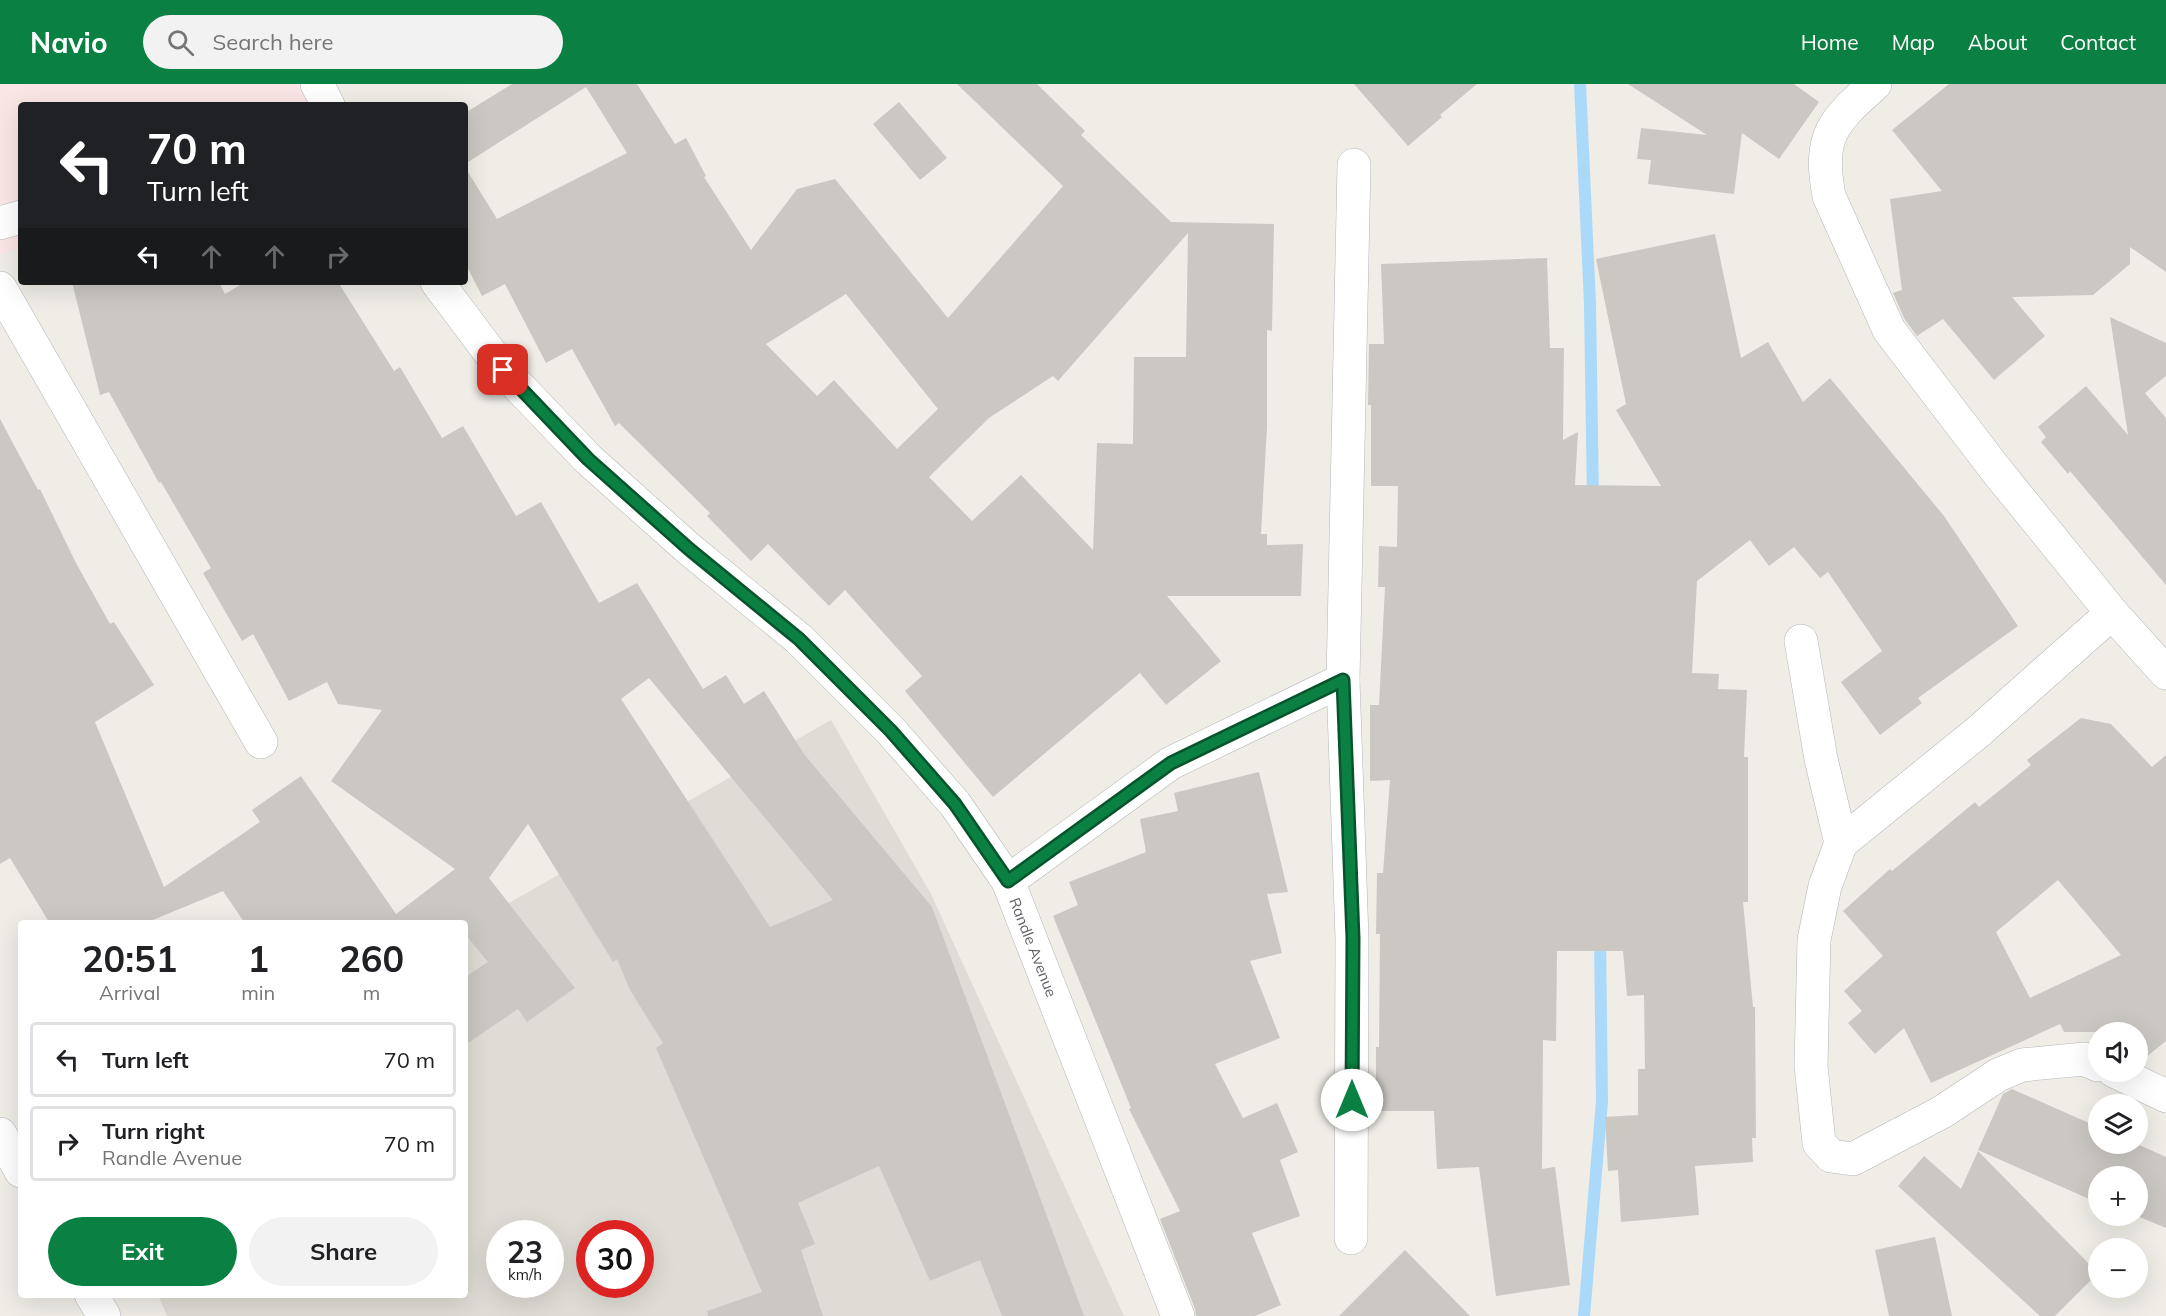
<!DOCTYPE html>
<html lang="en">
<head>
<meta charset="utf-8">
<style>
	:root { --surface:#fff; --page:#f2f2f2; --text:#202124; --muted:#757577; --line:#e0e0e0; --accent:#0b8043 }
	body { margin:0; font-family:Mulish,sans-serif; background:var(--page); color:var(--text); height:100vh; display:flex; flex-direction:column; font-size:22px; white-space:nowrap }
	* { box-sizing:border-box; margin:0 }
	p { font-size:20px; color:var(--muted) }
	.icon { flex:none; width:33px; height:33px; fill:none; stroke:currentColor; stroke-width:2; stroke-linecap:round; stroke-linejoin:round }
	.map { position:relative; flex:1; overflow:hidden }
	.drawer { position:absolute; left:18px; top:836px; width:450px; height:378px; display:flex; flex-direction:column; background:var(--surface); border-radius:6px; box-shadow:0 6px 24px #0002 }
	.drawer>* { flex:none }
	.guide { position:absolute; left:18px; top:18px; width:450px; height:183px; border-radius:6px; box-shadow:0 6px 24px #0002; background:#202124; color:#fff; overflow:hidden }
	.tools { position:absolute; left:2088px; top:938px; display:grid; gap:12px }
	.tools a { display:grid; place-items:center; width:60px; height:60px; border-radius:50%; background:var(--surface); box-shadow:0 6px 24px #0002; font-size:30px }
	.speed { position:absolute; left:486px; top:1136px; display:flex; gap:12px; font-size:30px; font-weight:700; text-align:center }
	.speed>* { display:grid; place-content:center; width:78px; height:78px; border-radius:50%; background:var(--surface); box-shadow:0 6px 24px #0002; line-height:1 }
	.speed small { font-size:15px; font-weight:400 }
	.speed .limit { border:9px solid #d22; background:#fff; color:#111 }
	.pin { position:absolute; display:grid; place-items:center; width:51px; height:51px; color:#fff; margin:-26px; border-radius:12px; box-shadow:0 3px 9px #0006 }
	.me { position:absolute; width:66px; margin:-33px; rotate:0deg; stroke-linejoin:round; filter:drop-shadow(0 0 4px #0008) }
	.turn { display:flex; align-items:center; gap:21px; height:126px; padding:0 30px; font-size:27px }
	.turn .icon { width:78px; height:78px; stroke-width:2.5 }
	.turn b { display:block; font-size:42px; line-height:51px }
	.lanes { display:flex; align-items:center; height:57px; padding:0 30px; background:#0003; justify-content:center; gap:30px; direction:ltr }
	.lanes .off { opacity:.35 }
	.eta { display:flex; justify-content:space-evenly; align-items:center; height:102px; text-align:center }
	.eta b { font-size:36px; font-weight:700; line-height:42px }
	.cta { display:flex; gap:12px; margin-top:auto; padding:12px 30px }
	.cta a { flex:1; height:69px; border-radius:36px; background:var(--accent); color:#fff; font-size:24px; font-weight:700; line-height:69px; text-align:center }
	.cta a+a { background:var(--page); color:var(--text) }
	ul { padding:0; list-style:none }
	li { display:flex; align-items:center; gap:18px; height:75px; margin:0 12px 9px; padding:0 18px; border:3px solid var(--line); border-radius:6px }
	li div { flex:1 }
	li b { display:block; font-size:22px }
	li em { font-style:normal }
	header { display:flex; align-items:center; gap:36px; box-sizing:border-box; height:84px; padding:0 30px; background:var(--accent); color:#fff }
	header strong { font-size:28px }
	nav { display:flex; gap:33px; margin-inline-start:auto; font-size:21px }
	.search { width:420px; height:54px; background:var(--page); display:flex; align-items:center; gap:15px; box-sizing:border-box; padding:0 21px; border-radius:33px; color:var(--muted); font-size:22px }
	.map>svg:first-child { display:block }
</style>
</head>
<body>
<header>
<strong>Navio</strong>
<div class="search"><svg class="icon" aria-label="search" viewBox="0 0 24 24"><circle cx="10" cy="10" r="6"/><path d="M15 15l6 6"/></svg>Search here</div>
<nav><a>Home</a><a>Map</a><a>About</a><a>Contact</a></nav>
</header>
<div class="map">
<svg width="2166" height="1232" viewBox="0 0 2166 1232">
	<rect width="100%" height="100%" fill="#efede6"/>
	<!-- education -->
	<path fill="#dfdcd5" fill-rule="evenodd" d="M831,636l100,174 193,422h-957l-9,-21 307,-1v-366zM500,1149h50v51h-50zM590,1149h50v51h-50z"/>
	<!-- medical -->
	<path fill="#fae6e4" d="M0,0h318l12,21h-309v143l-21,7z"/>
	<g fill="none" stroke-linecap="round" stroke-linejoin="round">
		<!-- stream -->
		<g stroke="#abd9fa" stroke-width="12">
			<path d="M1580,0l10,220 3,196"/>
			<path d="M1584,1232l18,-215 -2,-164"/>
		</g>
	</g>
	<!-- building -->
	<g fill="#cbc8c4" fill-rule="evenodd">
		<path d="M512,0h125l38,60 11,-6 20,38 -2,1 47,73 46,-61 38,-10 113,139 115,-132 -106,-102h80l48,47 -4,4 90,87 103,2 -2,107 -5,-1v97l-6,107h6v11l36,-1 -2,52h-134l54,65 -55,44 -26,-32 -147,124 -88,-106 17,-15 -77,-86 -16,16 -61,-62 -17,17 -44,-45 3,-3 -91,-90 -4,3 -43,-77 -26,14 -41,-79 -23,12 -17,-33v-96l32,52 130,-66 -41,-66 -121,77v-51zM1188,149l-2,124h-52l-1,87 -36,-1 -4,107 -72,-75 -49,46 -43,-44 60,-59 64,-42 5,5zM846,210l92,115 -41,40 -63,-69 -17,16 -51,-52z"/>
		<path d="M1354,0h123l-37,31 2,2 -34,29z"/>
		<path d="M1628,0h166l25,18 -40,57 -37,-26 -8,61 -86,-10 3,-24 -14,-1 4,-31 66,7z"/>
		<path d="M1949,0h217v188l-36,-25v17l-37,31 -81,2 33,39 -51,44 -51,-61 -26,17 -12,-16 -12,-27 9,-3 -12,-91 52,-8 -50,-61z"/>
		<path d="M899,18l48,56 -27,22 -47,-56z"/>
		<path d="M1715,150l26,124 27,-16 35,60 27,-24 114,138 74,110 -100,72 4,5 -42,32 -39,-53 41,-31 -54,-79 -8,6 -26,-31 -25,19 -19,-26 -53,41 -5,92 27,1 -1,15 29,1 -3,67h4v145h-5l10,105h2l1,131h-4l1,24 -58,4 4,49 -78,7 -3,-52 -10,1 -3,-54 33,-2v-46h7l-1,-74 -17,1 -4,-45h-66l-1,90 -13,-1 -1,129 13,-2 15,118 -74,11 -17,-129 -42,2 -3,-58h-58v-64h3l1,-113h-4l1,-61h6l7,-93 -20,1v-76h9l6,-118h-7l1,-41 18,1 1,-61h-27v-81h-3l1,-61h15l-3,-80 166,-6 3,90h14l-1,92 15,-8 -3,53 86,1 -45,-76 10,-6 -30,-145z"/>
		<path d="M72,198h147l6,12 20,-12h93l56,89 6,-4 42,71 21,-12 53,90 25,-14 58,101 38,-20 66,106 23,-14 18,29 20,-13 40,63 128,153 152,409h-82l-22,-56 -50,21 -51,-115 -81,37 17,41 -14,6 22,66h-115l-1,-5 55,-19 -106,-244 7,-5 -33,-53 -13,-31 -4,3 -85,-138 -39,54 86,110 -48,34 -9,-13 -53,36v-68l23,-15 -23,-28v-12h-221l-21,-31 -75,31h-99l-39,-64 -10,6v-445l38,71 2,-1 36,74 34,61 4,-2 40,63 -59,37 69,165 96,-65 -8,-12 49,-34 95,138 59,-45 -124,-88 51,-71 -44,-6 -11,-22 -38,19 -36,-67 -11,7 -39,-68 8,-5 -50,-86 -2,1 -50,-91 -9,3zM649,594l184,222 -63,27 -149,-228z"/>
		<path d="M2110,233l56,26v33l-21,17 21,25v167l-96,-114 -2,3 -27,-32 5,-5 -8,-10 48,-41 42,49z"/>
		<path d="M2081,634l30,6 41,43 14,-12v286l-20,16 -8,-11v-14h-74l-4,-8 -129,59 -27,-55 -29,26 -27,-31 14,-12 -18,-20 39,-35 -40,-45 47,-42 2,2 83,-69 4,5 52,-42 -4,-5zM2058,796l63,75 -91,43 -34,-66z"/>
		<path d="M1259,688l29,120 -21,2 15,59 -32,8 30,77 -65,26 28,54 34,-15 21,49 -18,8 20,56 -48,17 29,72 -26,11h-59l-1,-7 -35,-90 20,-8 -51,-102 2,-1 -78,-192 25,-11 -9,-23 77,-30 -6,-33 38,-8 -4,-18z"/>
		<path d="M2012,1005l86,38v16h37l31,14v71l-31,-13h3v-39h-40v24l-1,-1 -1,3 -118,-52 25,-56z"/>
		<path d="M1978,1067l120,122 -43,43h-15l-142,-130 26,-30 37,33z"/>
		<path d="M1935,1153l17,79h-63l-14,-66z"/>
		<path d="M1405,1166l65,66h-131z"/>
	</g>
	<g fill="none" stroke-linecap="round" stroke-linejoin="round">
		<defs>
			<g id="street">
				<path d="M1875,0c-43,38 -57,52 -46,112l60,134 107,140 116,143 54,60"/>
				<path d="M0,139l21,-6"/>
				<path d="M0,204l261,454"/>
				<path d="M1801,557l20,118 20,84"/>
				<path d="M1008,797l163,-118 172,-83"/>
				<path d="M2098,981l-14,-6 -62,6 -24,10 -56,37 -89,47 -22,-3 -12,-13 -8,-77 3,-126 11,-54 16,-43 137,-111 134,-119"/>
				<path d="M2114,987l52,25"/>
				<path d="M0,1050l21,37"/>
				<path d="M1351,1154l1,-300 -9,-258 11,-515"/>
				<path d="M91,1210l13,22"/>
			</g>
			<g id="secondary">
				<path d="M317,0l11,21"/>
				<path id="s1" d="M437,198l66,88 85,89 101,90 110,90 92,92 64,73 53,77 170,435"/>
			</g>
		</defs>
		<!-- street casing -->
		<use href="#street" stroke="#b3b6ba" stroke-width="34"/>
		<!-- secondary casing -->
		<use href="#secondary" stroke="#b3b6ba" stroke-width="34"/>
		<!-- street -->
		<use href="#street" stroke="#fff" stroke-width="33"/>
		<!-- secondary -->
		<use href="#secondary" stroke="#fff" stroke-width="33"/>
	</g>
	<g fill="none" stroke-linecap="round" stroke-linejoin="round">
		<defs>
			<path id="route" d="M503,286l85,89 101,90 110,90 92,92 64,73 53,77 163,-118 172,-83 10,258 -1,162"/>
		</defs>
		<!-- route casing -->
		<use href="#route" stroke="#07532c" stroke-width="15"/>
		<!-- route -->
		<use href="#route" stroke="#0b8043" stroke-width="10"/>
	</g>
	<g text-anchor="middle" dominant-baseline="central" stroke-width="4.5" stroke-linejoin="round" paint-order="stroke">
		<!-- street labels -->
		<g font-size="15" fill="#5e6266" stroke="#fff">
			<text stroke="none"><textPath href="#s1" startOffset="902">Randle Avenue</textPath></text>
		</g>
	</g>
</svg>
<div class="tools">
<a><svg class="icon" aria-label="sound" viewBox="0 0 24 24"><path d="M4 9h4l5-4v14l-5-4H4zM17 9q2 3 0 6"/></svg></a>
<a><svg class="icon" aria-label="layers" viewBox="0 0 24 24"><path d="M12 4l9 5-9 5-9-5zM3 14l9 5 9-5"/></svg></a>
<a>+</a>
<a>−</a>
</div>
<div class="speed"><div>23<small>km/h</small></div><div class="limit">30</div></div>
<div class="pin" style="left:503px;top:286px;background:#d93025"><svg class="icon" aria-label="arrive" viewBox="0 0 24 24"><path d="M6 21V4h12l-3 4 3 4H6"/></svg></div>
<svg class="me" style="left:1352px;top:1016px" viewBox="-20 -20 40 40"><circle r="19" fill="#fff"/><path d="M0-13L10 11 0 6-10 11z" fill="#0b8043"/></svg>
<div class="guide">
<div class="turn"><svg class="icon" aria-label="left" viewBox="0 0 24 24"><path d="M17 20v-9H6M10 6l-5 5 5 5"/></svg><div><b>70 m</b>Turn left</div></div>
<div class="lanes"><svg class="icon" aria-label="left" viewBox="0 0 24 24"><path d="M17 20v-9H6M10 6l-5 5 5 5"/></svg><svg class="icon off" aria-label="ahead" viewBox="0 0 24 24"><path d="M12 20V5M6 11l6-6 6 6"/></svg><svg class="icon off" aria-label="ahead" viewBox="0 0 24 24"><path d="M12 20V5M6 11l6-6 6 6"/></svg><svg class="icon off" aria-label="right" viewBox="0 0 24 24"><path d="M7 20v-9h11M14 6l5 5-5 5"/></svg></div>
</div>
<section class="drawer">
<div class="eta">
<div><b>20:51</b><p>Arrival</p></div>
<div><b>1</b><p>min</p></div>
<div><b>260</b><p>m</p></div>
</div>
<ul>
<li><svg class="icon" aria-label="left" viewBox="0 0 24 24"><path d="M17 20v-9H6M10 6l-5 5 5 5"/></svg><div><b>Turn left</b></div><em>70 m</em></li>
<li><svg class="icon" aria-label="right" viewBox="0 0 24 24"><path d="M7 20v-9h11M14 6l5 5-5 5"/></svg><div><b>Turn right</b><p>Randle Avenue</p></div><em>70 m</em></li>
</ul>
<div class="cta"><a>Exit</a><a>Share</a></div>
</section>
</div>
</body>
</html>
